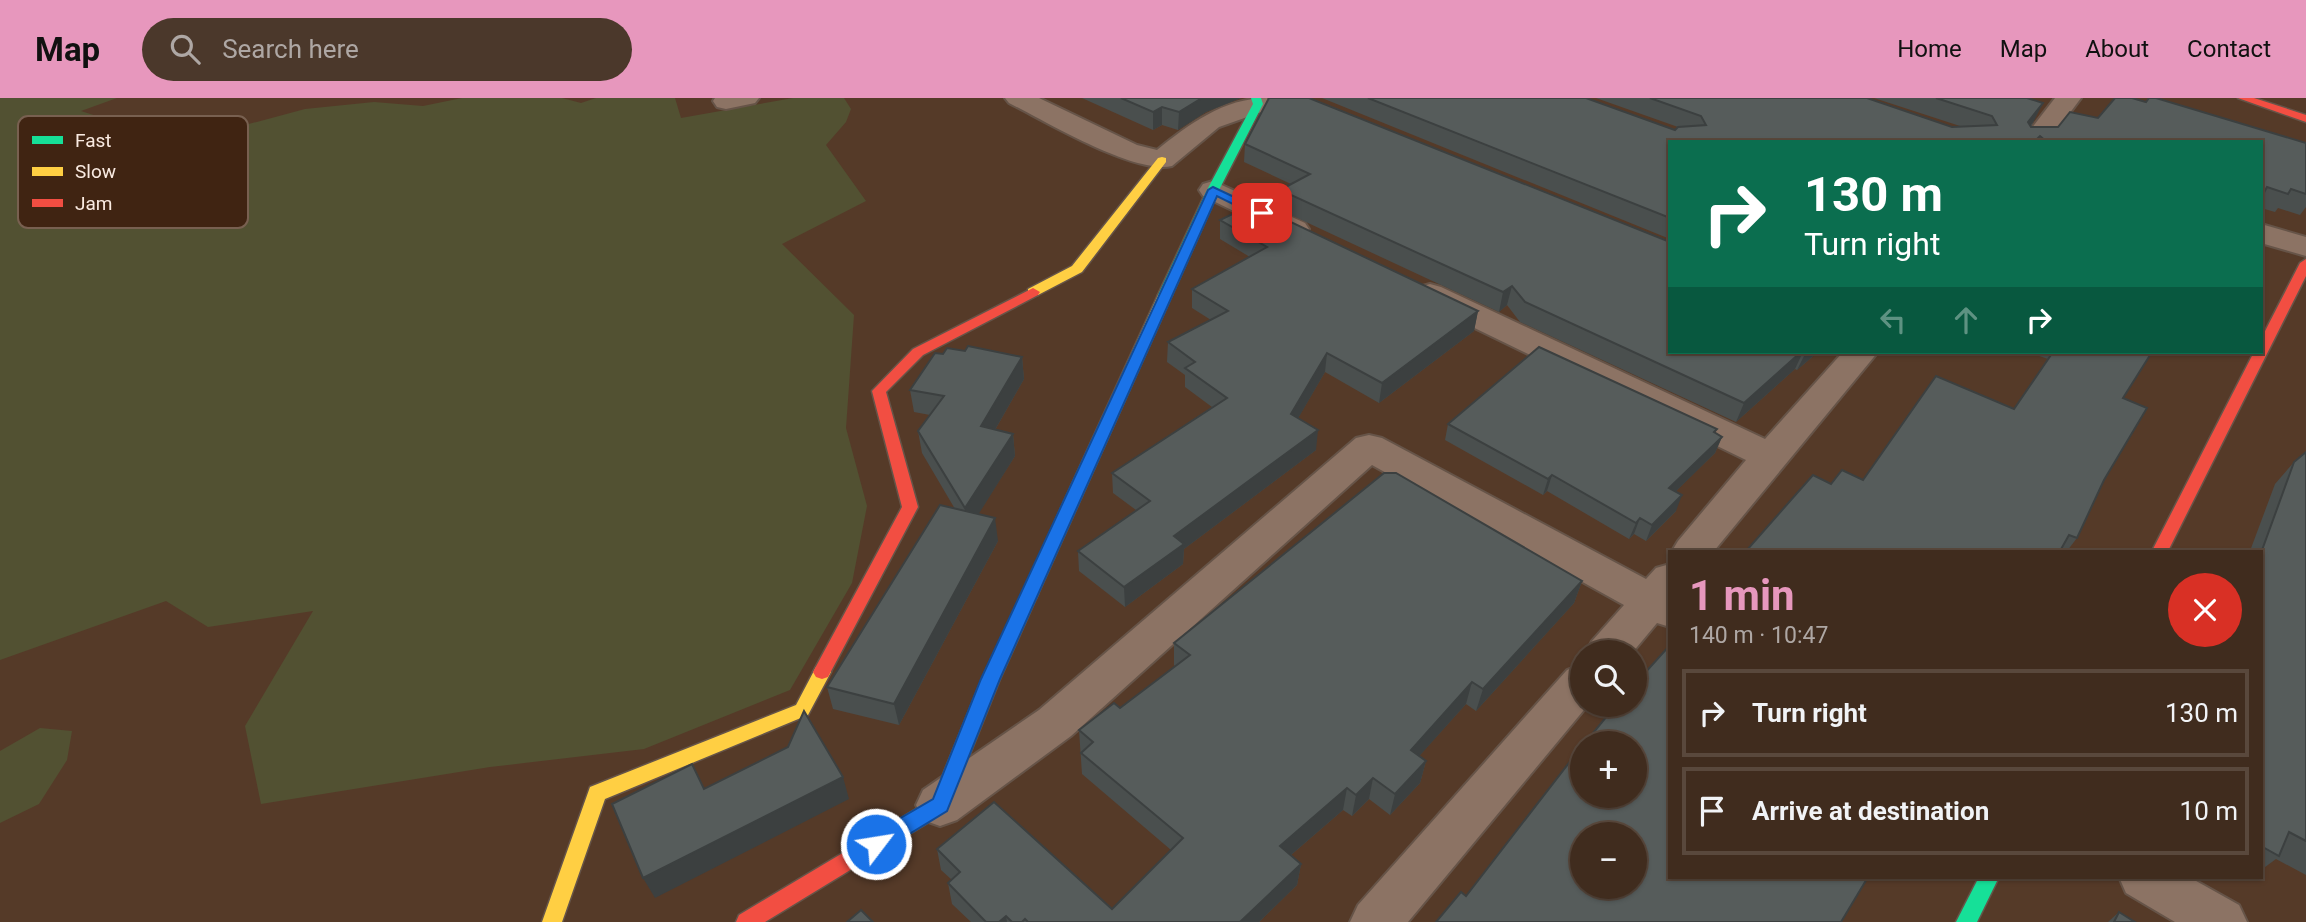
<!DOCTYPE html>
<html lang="en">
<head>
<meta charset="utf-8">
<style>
	:root { --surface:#402c1e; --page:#4b382b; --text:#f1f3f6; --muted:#aea7a4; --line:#59483c; --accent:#e797bd }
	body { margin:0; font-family:Roboto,sans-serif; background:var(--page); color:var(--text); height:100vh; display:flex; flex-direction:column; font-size:26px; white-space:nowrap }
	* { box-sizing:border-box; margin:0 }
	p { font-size:23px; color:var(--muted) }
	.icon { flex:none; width:38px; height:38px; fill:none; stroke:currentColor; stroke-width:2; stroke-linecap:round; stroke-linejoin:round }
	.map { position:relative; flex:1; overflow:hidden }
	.panel { position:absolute; left:1668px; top:452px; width:595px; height:329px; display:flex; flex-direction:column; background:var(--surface); border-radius:0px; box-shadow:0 2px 5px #0004,0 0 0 2px var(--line) }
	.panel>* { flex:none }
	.banner { position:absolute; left:1668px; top:42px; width:595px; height:214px; border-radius:0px; box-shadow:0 2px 5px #0004,0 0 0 2px var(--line); background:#0b6e4f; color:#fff; overflow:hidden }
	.tools { position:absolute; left:1570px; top:542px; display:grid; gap:14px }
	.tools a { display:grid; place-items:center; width:77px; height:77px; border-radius:50%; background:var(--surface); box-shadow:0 2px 5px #0004,0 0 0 2px var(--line); font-size:35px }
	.pin { position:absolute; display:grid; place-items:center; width:60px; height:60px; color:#fff; margin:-30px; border-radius:14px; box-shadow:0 4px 10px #0006 }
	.me { position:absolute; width:77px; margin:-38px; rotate:59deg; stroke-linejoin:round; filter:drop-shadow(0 0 5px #0008) }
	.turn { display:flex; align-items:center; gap:24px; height:147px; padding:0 21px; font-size:32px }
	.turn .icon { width:91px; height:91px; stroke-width:2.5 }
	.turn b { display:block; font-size:49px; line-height:60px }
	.lanes { display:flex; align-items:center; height:66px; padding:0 21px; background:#0003; justify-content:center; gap:35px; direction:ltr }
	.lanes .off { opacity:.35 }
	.round { display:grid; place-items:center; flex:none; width:74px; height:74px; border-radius:37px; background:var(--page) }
	.overview { display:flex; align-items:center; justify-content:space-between; height:119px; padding:0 21px }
	h1 { font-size:42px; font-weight:700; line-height:52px; color:var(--accent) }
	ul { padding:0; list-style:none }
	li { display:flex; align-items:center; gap:21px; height:88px; margin:0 14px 10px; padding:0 7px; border:4px solid var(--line); border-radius:0px }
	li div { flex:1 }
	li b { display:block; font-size:26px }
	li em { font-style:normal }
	header { display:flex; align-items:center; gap:42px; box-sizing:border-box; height:98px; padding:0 35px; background:var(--accent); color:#111 }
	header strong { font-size:33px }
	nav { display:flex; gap:38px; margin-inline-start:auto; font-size:24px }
	.search { width:490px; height:63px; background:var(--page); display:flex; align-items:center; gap:18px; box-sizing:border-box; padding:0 24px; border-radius:38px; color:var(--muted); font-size:26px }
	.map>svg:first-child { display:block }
</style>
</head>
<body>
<header>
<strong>Map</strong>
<div class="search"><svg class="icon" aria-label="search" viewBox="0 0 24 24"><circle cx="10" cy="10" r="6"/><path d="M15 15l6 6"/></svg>Search here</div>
<nav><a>Home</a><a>Map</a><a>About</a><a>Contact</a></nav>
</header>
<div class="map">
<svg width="2306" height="824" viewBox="0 0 2306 824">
	<rect width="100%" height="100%" fill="#553a28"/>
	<!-- green -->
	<g fill="#525132">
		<path d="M0,0h117l-36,13 59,19 -15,20 10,15 99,-37 71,-19 69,-7 49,4 39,-8h100l19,5 15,-5h79l6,20 112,-20h51l7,11 -5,13 -20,23 40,56 -84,43 72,71 -8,113 21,78 -15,77 -62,107 -146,59 -154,18 -229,37 -16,-78 68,-115 -105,16 -42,-26 -166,59z"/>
		<path d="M40,630l32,3 -5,29 -28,44 -39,19v-72z"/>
	</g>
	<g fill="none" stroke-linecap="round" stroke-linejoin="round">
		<defs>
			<g id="street">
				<path d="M715,0h44l-4,5 -29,6 -9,-2 -4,-6z"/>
				<path d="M1005,0h34l98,47 20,5c31,-25 67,-52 110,-52l4,6 -4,6 -48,17 -47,39c-37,9 -127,-45 -163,-63z"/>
				<path d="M2055,0h26l-33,44h-27z"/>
				<path d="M1213,83l92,42 4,6 -4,6 -11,3 -11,-3 -80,-39 -4,-6 4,-6z"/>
				<path d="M2261,126l45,13v19l-45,-13z"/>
				<path d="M1430,186l11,3 324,152 78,-87h35l-164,199h-42l6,-10 68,-81 -327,-159 -5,-7 5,-7z"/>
				<path d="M1369,337l13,3 264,141 10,-11 14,-4v63l-13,-4 -25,30h-46l6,-12 32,-36 -252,-140 -301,271 -114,84 -17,6 -17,-6 -7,-15 7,-15 116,-80 317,-272z"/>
				<path d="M1582,566v41h6l-180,217h-58l8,-17 209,-235z"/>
				<path d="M2119,779h70l50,28 8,17h-72l-49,-29z"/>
			</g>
			<g id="fast">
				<path d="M1251,0h10l2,6 -44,86 -47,105 -7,4 -5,-1 -2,-3 49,-105 46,-86z"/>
				<path d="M1979,779h20l-22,45h-21z"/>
			</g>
			<g id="slow">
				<path d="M1162,59l4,1v4l-84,110 -44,23h-10v-6l44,-23 86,-108z"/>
				<path d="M1165,193l7,4 -134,299 -2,4h-12l-2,-4 136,-299z"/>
				<path d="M822,567l6,2 3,5 -23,43 -203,84 -43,123h-20l48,-135 206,-82 20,-38z"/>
			</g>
			<g id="jam">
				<path d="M2238,0h16l52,17v7z"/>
				<path d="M2306,161v17l-138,275h-16l102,-199h7v-13l39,-76z"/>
				<path d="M1033,190l7,4 -2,3 -115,60 -37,37 32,115 -90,170 -6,2 -6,-2 -3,-5 89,-165 -30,-116 41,-42z"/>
				<path d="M1030,490l6,2 2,4 -38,85 -53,132 -182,111h-29l3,-7 194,-116 49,-120 40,-85 2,-4z"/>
			</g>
		</defs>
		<!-- street casing -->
		<use href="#street" stroke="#665448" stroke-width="4"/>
		<!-- fast casing -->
		<use href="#fast" stroke="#665448" stroke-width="3"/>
		<!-- slow casing -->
		<use href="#slow" stroke="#665448" stroke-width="3"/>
		<!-- jam casing -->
		<use href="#jam" stroke="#665448" stroke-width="3"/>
		<!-- street -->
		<use href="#street" fill="#8c7364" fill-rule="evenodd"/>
		<!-- fast -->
		<use href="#fast" fill="#16e098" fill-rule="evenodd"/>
		<!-- slow -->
		<use href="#slow" fill="#ffcf43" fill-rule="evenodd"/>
		<!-- jam -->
		<use href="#jam" fill="#f24e42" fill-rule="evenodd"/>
	</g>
	<!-- wall -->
	<g fill="#4a4f4e">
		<path d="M1082,0h159l-35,14 -28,18 -16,-5 -9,5z"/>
		<path d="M1269,0l401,254h148l-21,18 -2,-1 -59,53 -216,-100 -13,-17 -8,7 -221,-103 2,-19 11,-6 -47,-22 1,-18z"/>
		<path d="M1322,0h264l89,32 3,-3 -82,-29h271l85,29 8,-1 -86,-28h153l7,23 -3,6h27l40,-9 208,25v64l-6,8 -22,-7 -3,4 -14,-4v-66h-591v97z"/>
		<path d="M1220,122l258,91 -4,20 -95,72 -54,-31 -27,46 18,32 -132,99 -1,15 -58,43 -46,-36 -1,-20 58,-41 -23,-17 -1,-20 100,-66 -27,-20v-12l-18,-13 1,-20 43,-22 -19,-12v-19l58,-32 -30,-18z"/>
		<path d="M965,253l57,6 2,22 -29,51 18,4 2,22 -37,58 20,27 -99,184 -66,-16 -6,-22 128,-178 -33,-56 -4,-22 12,-16 -16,-3 -4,-22 33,-36z"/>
		<path d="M2028,254h124l-29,46 -19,82 -27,58 -10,13h-321l85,-67 32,-4 151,-71 34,-50z"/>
		<path d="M1448,326l269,5 -2,4 7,4 -7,16 -39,38v20l-30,30 -12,-7 -5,5 -82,-48 -4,4 -98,-55z"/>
		<path d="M2306,354v423l-30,-16 -15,11v-319h-11l25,-67 19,-22z"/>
		<path d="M1582,483l-8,22 -98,108 -10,-7 -47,52 7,5 -6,22 -30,32 -21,-16 -17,17 -9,-6 -52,45 10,9 -4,21 -38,37h-288l-19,-18 -4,-21 4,-3 -11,-10 -4,-21 175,60 59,-59 -89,-76 -3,-44 41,-22 55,-42 -1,-1v-22z"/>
		<path d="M2119,814l16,10h-27z"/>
	</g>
	<!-- shaded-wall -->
	<g fill="#3c4040">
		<path d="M1202,0h39l-35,14 -28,18 1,-18z"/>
		<path d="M2043,5l-9,18 -15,19 9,-18z"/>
		<path d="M1162,9v18l-9,5v-18z"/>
		<path d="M1512,188l-5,19 -8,7 4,-20z"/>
		<path d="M1478,213l-4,20 -95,72 3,-20z"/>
		<path d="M1801,254h2l-8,17 -59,53 8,-19z"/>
		<path d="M1806,254h12l-21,18z"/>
		<path d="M1327,255l-2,19 -36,62 2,-20z"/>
		<path d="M1022,259l2,22 -40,70 -3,-23z"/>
		<path d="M1318,332l-2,20 -132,99 -1,15 -58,43 -1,-20 50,-51z"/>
		<path d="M1013,336l2,22 -47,75 -3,-23z"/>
		<path d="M1722,339l-7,16 -52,51 6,-16z"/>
		<path d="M1552,377l-5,16 -4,4 5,-16z"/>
		<path d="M1682,397l-6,16 -30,30 6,-16z"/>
		<path d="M995,420l3,23 -99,184 -5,-21z"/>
		<path d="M1640,420l-6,16 -5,5 7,-16z"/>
		<path d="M1582,483l-8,22 -98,108 7,-22z"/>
		<path d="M1472,584l-6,22 -61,68 6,-22z"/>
		<path d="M1426,663l-6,22 -30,32 5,-21z"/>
		<path d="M843,679l6,22 -194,99 -12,-20z"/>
		<path d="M1373,680l-4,21 -17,17 4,-21z"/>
		<path d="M1347,690l-4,22 -66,57 3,-21z"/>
		<path d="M1301,766l-4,21 -38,37h-19z"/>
		<path d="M1006,818l1,6h-8z"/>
	</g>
	<!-- building -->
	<g fill="#565c5b" stroke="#3c4040" stroke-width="2" fill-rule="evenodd">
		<path d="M1121,0h81l-23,14 -17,-5 -9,5z"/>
		<path d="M1269,0h40l361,144v110h131l-57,51 -219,-101 -13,-16 -9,6 -223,-102 30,-16 -65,-30z"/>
		<path d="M1368,0h218l89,32 3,-3 28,-2 -5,-9 -51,-18h217l85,29 45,-2 -5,-9 -56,-18h91l16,5 -15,19 3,5h27l12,-15 28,6 17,-20h17l14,4 3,-4h7l150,45v51l-15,-5 -3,5 -21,-7 -6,11v-56h-214l-7,-6 -6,6h-364v76z"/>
		<path d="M1253,106l225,107 -96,72 -55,-30 -36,61 27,16 -144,106 10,8 -60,43 -46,-36 72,-50 -38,-28 115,-75 -42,-30 10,-6 -27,-20 60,-31 -36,-22 75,-42 -47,-27z"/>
		<path d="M968,248l54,11 -41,69 32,8 -48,74 -47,-77 26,-35 -34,-6 25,-37 8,1 4,-6 18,3z"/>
		<path d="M1539,249l178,82 -3,3 8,5 -53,51 13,7 -30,30 -12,-7 -4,5 -84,-48 -4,4 -100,-55z"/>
		<path d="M2053,254h99l-29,46 24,10 -43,72 -27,58 -8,-3 -9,16h-314l67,-76 18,9 11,-14 21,10 73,-104 78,33z"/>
		<path d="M2306,354v389l-17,-9 -10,24 -18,-10v-293l33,-91z"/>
		<path d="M1384,375h12l186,108 -99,108 -11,-7 -61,68 15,11 -31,33 -22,-16 -17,17 -9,-7 -67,58 21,18 -61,58h-212l-3,-3 -3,3h-10l-6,-6 -7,6h-13l-38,-39 12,-11 -23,-23 57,-47 118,107 71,-71 -102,-85 12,-11 -14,-12 35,-27 6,5 70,-53 -16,-12z"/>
		<path d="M940,407l55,13 -101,186 -67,-17z"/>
		<path d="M1670,547v232h198l-27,45h-405l25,-30 5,4 116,-150v50h52v-52h-50l32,-39h18v-20zM1582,737h52v52h-52z"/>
		<path d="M804,613l39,66 -200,101 -31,-74 80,-40 12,25 84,-42z"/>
		<path d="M861,812l12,12h-26z"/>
		<path d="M2119,814l16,10h-21z"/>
	</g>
	<!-- route -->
	<path fill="#1a73e8" stroke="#114b97" stroke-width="2" d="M1213,89l55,26 -11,3 -40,-20 -217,483 -53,132 -64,39 -7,3 -8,-3 -3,-6 3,-7 65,-38 48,-120 227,-489z"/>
	<!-- legend -->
	<rect x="18" y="18" width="230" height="112" rx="10" fill="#402412" stroke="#786050" stroke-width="2"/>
	<rect x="32" y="38" width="31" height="8" fill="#16e098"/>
	<rect x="32" y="69" width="31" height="9" fill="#ffcf43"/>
	<rect x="32" y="101" width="31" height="8" fill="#f24e42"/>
	<g font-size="19" fill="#faebe2">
		<text x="75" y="49">Fast</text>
		<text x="75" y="80">Slow</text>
		<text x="75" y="112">Jam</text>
	</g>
</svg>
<div class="tools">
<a><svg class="icon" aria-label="search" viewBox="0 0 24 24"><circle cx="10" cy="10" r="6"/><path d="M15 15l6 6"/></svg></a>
<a>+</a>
<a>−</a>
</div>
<div class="pin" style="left:1262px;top:115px;background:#d93025"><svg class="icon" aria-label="arrive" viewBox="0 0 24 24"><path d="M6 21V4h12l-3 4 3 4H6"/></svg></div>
<svg class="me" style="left:876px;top:746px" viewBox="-20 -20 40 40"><circle r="17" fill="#1a73e8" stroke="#fff" stroke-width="3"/><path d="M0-11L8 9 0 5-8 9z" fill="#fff"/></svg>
<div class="banner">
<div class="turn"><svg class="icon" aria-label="right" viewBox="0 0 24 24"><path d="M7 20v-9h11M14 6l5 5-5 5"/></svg><div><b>130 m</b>Turn right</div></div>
<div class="lanes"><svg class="icon off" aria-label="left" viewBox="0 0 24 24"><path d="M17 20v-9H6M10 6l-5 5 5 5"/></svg><svg class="icon off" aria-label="ahead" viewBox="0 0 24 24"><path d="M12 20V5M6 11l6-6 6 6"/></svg><svg class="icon" aria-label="right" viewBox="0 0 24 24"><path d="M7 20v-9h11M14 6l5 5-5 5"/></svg></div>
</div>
<section class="panel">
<div class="overview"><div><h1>1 min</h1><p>140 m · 10:47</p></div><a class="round" style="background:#d93025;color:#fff"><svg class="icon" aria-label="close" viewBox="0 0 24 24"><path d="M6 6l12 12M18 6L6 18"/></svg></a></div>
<ul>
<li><svg class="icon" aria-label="right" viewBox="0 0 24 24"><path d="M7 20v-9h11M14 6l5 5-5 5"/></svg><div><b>Turn right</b></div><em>130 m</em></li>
<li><svg class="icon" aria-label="arrive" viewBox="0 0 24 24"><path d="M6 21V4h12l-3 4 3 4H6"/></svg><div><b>Arrive at destination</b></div><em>10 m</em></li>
</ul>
</section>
</div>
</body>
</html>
